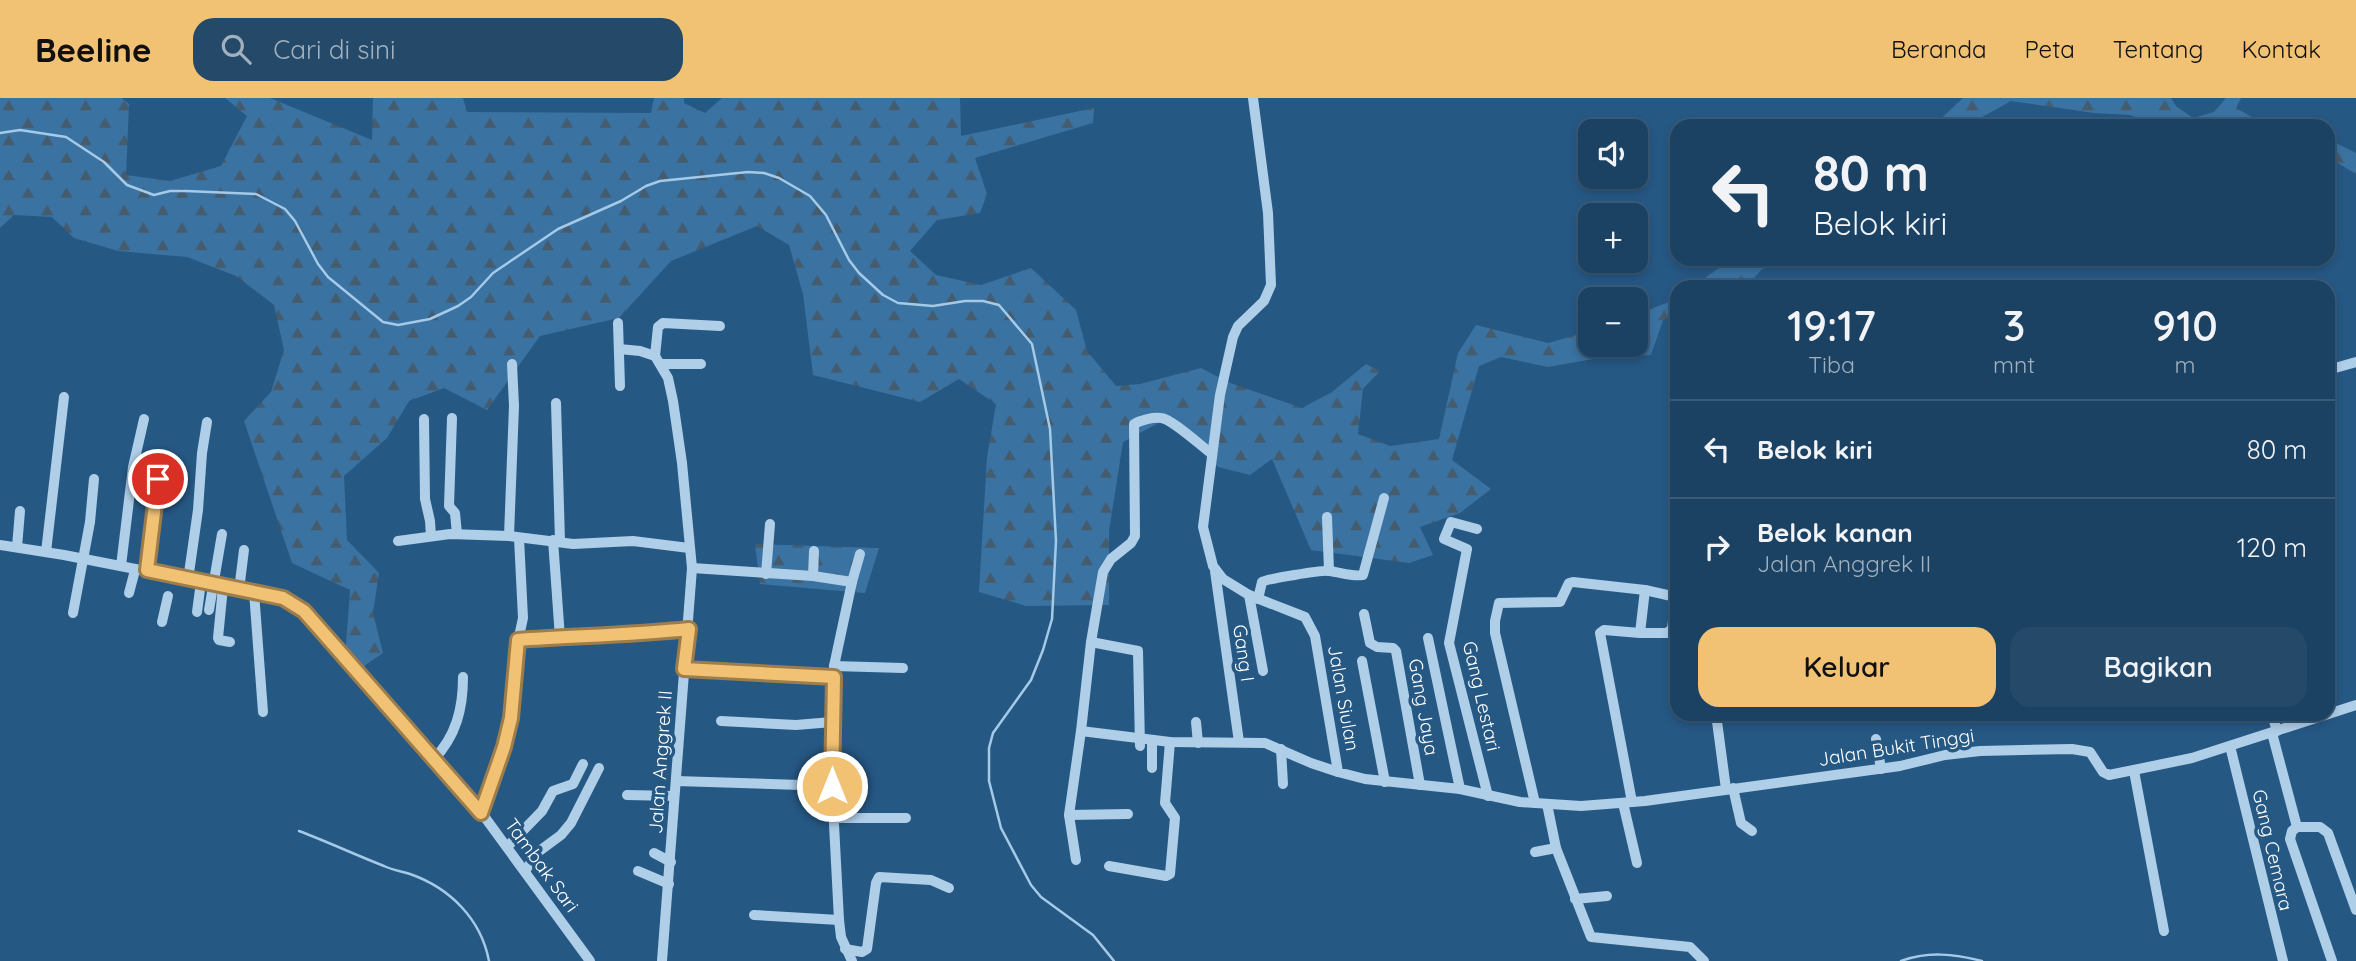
<!DOCTYPE html>
<html lang="id">
<head>
<meta charset="utf-8">
<style>
	:root { --surface:#1c4263; --page:#254969; --text:#f1f3f6; --muted:#a0b0be; --line:#3a5b78; --accent:#f1c174 }
	body { margin:0; font-family:Quicksand,sans-serif; background:var(--page); color:var(--text); height:100vh; display:flex; flex-direction:column; font-size:26px; white-space:nowrap }
	* { box-sizing:border-box; margin:0 }
	p { font-size:23px; color:var(--muted) }
	.icon { flex:none; width:38px; height:38px; fill:none; stroke:currentColor; stroke-width:2; stroke-linecap:round; stroke-linejoin:round }
	.map { position:relative; flex:1; overflow:hidden }
	.panel { position:absolute; left:1670px; top:182px; width:665px; height:441px; display:flex; flex-direction:column; background:var(--surface); border-radius:21px; box-shadow:0 4px 10px #0003,0 0 0 2px var(--line) }
	.panel>* { flex:none }
	.banner { position:absolute; left:1670px; top:21px; width:665px; height:147px; border-radius:21px; box-shadow:0 4px 10px #0003,0 0 0 2px var(--line); background:#1c4263; color:var(--text); overflow:hidden }
	.fabs { position:absolute; left:1578px; top:21px; display:grid; gap:14px }
	.fabs a { display:grid; place-items:center; width:70px; height:70px; border-radius:14px; background:var(--surface); box-shadow:0 4px 10px #0003,0 0 0 2px var(--line); font-size:35px }
	.pin { position:absolute; display:grid; place-items:center; width:60px; height:60px; color:#fff; margin:-30px; border:4px solid #fff; border-radius:50%; box-shadow:0 2px 7px #0007 }
	.me { position:absolute; width:77px; margin:-38px; rotate:0deg; stroke-linejoin:round; filter:drop-shadow(0 0 5px #0008) }
	.turn { display:flex; align-items:center; gap:24px; height:147px; padding:0 28px; font-size:32px }
	.turn .icon { width:91px; height:91px; stroke-width:2.5 }
	.turn b { display:block; font-size:49px; line-height:60px }
	.eta { display:flex; justify-content:space-evenly; align-items:center; height:119px; text-align:center }
	.eta b { font-size:42px; font-weight:600; line-height:49px }
	.button { display:flex; gap:14px; margin-top:auto; padding:14px 28px }
	.button a { flex:1; height:80px; border-radius:21px; background:var(--accent); color:#111; font-size:28px; font-weight:600; line-height:80px; text-align:center }
	.button a+a { background:var(--page); color:var(--text) }
	ul { padding:0; list-style:none }
	li { display:flex; align-items:center; gap:21px; height:98px; padding:0 28px; border-top:2px solid var(--line) }
	li div { flex:1 }
	li b { display:block; font-size:26px }
	li em { font-style:normal }
	header { display:flex; align-items:center; gap:42px; box-sizing:border-box; height:98px; padding:0 35px; background:var(--accent); color:#111 }
	header strong { font-size:33px }
	nav { display:flex; gap:38px; margin-inline-start:auto; font-size:24px }
	.search { width:490px; height:63px; background:var(--page); display:flex; align-items:center; gap:18px; box-sizing:border-box; padding:0 24px; border-radius:21px; color:var(--muted); font-size:26px }
	.map>svg:first-child { display:block }
</style>
</head>
<body>
<header>
<strong>Beeline</strong>
<div class="search"><svg class="icon" aria-label="search" viewBox="0 0 24 24"><circle cx="10" cy="10" r="6"/><path d="M15 15l6 6"/></svg>Cari di sini</div>
<nav><a>Beranda</a><a>Peta</a><a>Tentang</a><a>Kontak</a></nav>
</header>
<div class="map">
<svg width="2356" height="863" viewBox="0 0 2356 863">
	<defs>
		<pattern id="forest-firs" width="22" height="20" patternUnits="userSpaceOnUse" patternTransform="scale(1.75)"><rect width="22" height="20" fill="#3a72a1"/><path d="M5 1l3.5 6h-7zM16 11l3.5 6h-7z" fill="#455b6e"/></pattern>
	</defs>
	<rect width="100%" height="100%" fill="#265884"/>
	<!-- forest -->
	<g fill="url(#forest-firs)">
		<path d="M0,0h122l7,6 -3,71 44,6 51,-15 26,-50 -22,-18h45l102,42 1,-42h90l4,14 184,1 3,-15h30v5l21,10 17,-15h238l1,38 133,-28 -1,15 -118,35 12,36 -7,19 -43,7 -27,31 26,24 45,10 50,-17 45,42 11,41 29,35 24,-2 61,-16 29,15 72,25 30,-16 34,-28 14,7 -17,18 -5,45 32,12 49,-7 19,-86 18,-28 72,18 43,-12v14h45c0,-37 10,-33 40,-46v17l-13,4 -12,35 -52,3 -51,9 -47,-10 -22,9 -27,94 39,29 -31,24 -40,14 13,28 -24,8 -98,-13 -39,-91 -22,16 -32,-8 -52,-48 -43,23 -14,89v74l-83,1 -47,-14 8,-135 9,-53 -37,-25 -39,23 -107,-27 -10,-81 -14,-49 -32,-19 -86,35 -52,57 -79,18 -53,74 -43,-22 -35,13 -22,37 -43,38 3,64 32,33 -6,40 10,40 -19,13 -19,-8 5,-68 -58,-27 -48,-142 27,-29 13,-42 -10,-45 -38,-29 -49,-19 -69,-6 -44,-13 -22,-21 -38,-2 -14,13z"/>
		<path d="M1963,0h208l5,8 17,12 21,-6 12,-14h15l-5,10 21,12 36,2 8,4h-139l-32,-11 -36,-2 -83,-12 -45,25h-33z"/>
		<path d="M2328,41l28,14v21l-28,-17z"/>
		<path d="M1732,161h67l-37,10 -16,18h-54z"/>
		<path d="M755,446l124,4 -14,45 -105,-9z"/>
	</g>
	<g fill="none" stroke-linecap="round" stroke-linejoin="round">
		<!-- stream -->
		<g stroke="#a4cae8" stroke-width="2.5">
			<path d="M0,35l20,-3 46,7 38,25 23,23 27,10 16,-4h16l70,3 29,15 10,12 23,43 10,13 55,45 15,3 32,-6 28,-13 13,-9 22,-24 65,-44 63,-28 25,-15 14,-5 88,-9 16,1 15,5 31,18 16,19 23,45 10,13 24,22 15,8 35,3 32,-5h18l16,4 33,39 18,85 6,112 -4,78 -9,31 -12,30 -38,53 -4,15v33l12,47 30,57 10,12 52,38 21,26"/>
			<path d="M299,733c29,11 57,24 85,35 8,4 17,5 26,8 40,14 71,45 79,87"/>
			<path d="M1901,863c27,-10 53,-7 81,0"/>
		</g>
		<!-- minor -->
		<g stroke="#afcee8" stroke-width="10">
			<path d="M1253,0l15,115 3,72 -7,16 -26,25 -5,11 -13,58 -17,132 10,39 10,13 26,16 56,22 10,19 23,136 27,7 95,10 60,13 61,4 64,-5 255,-35 45,-11 35,-4 92,-2 18,3 13,20 6,3 83,-17 164,-53"/>
			<path d="M618,225l2,63"/>
			<path d="M619,251l21,2 15,5 13,22 5,23 9,62 10,105 -30,393"/>
			<path d="M655,258l3,-29 5,-4 57,3"/>
			<path d="M662,266h39"/>
			<path d="M2328,272l28,-8"/>
			<path d="M556,305l4,138"/>
			<path d="M452,320l-3,88 6,7 2,21"/>
			<path d="M424,321l1,80 5,22 1,15"/>
			<path d="M1212,356c-11,-8 -40,-35 -51,-36 -8,-1 -20,2 -27,6l1,112 -4,7 -20,16 -8,13 -12,70 -10,89 89,11 95,1 46,20 27,9"/>
			<path d="M1327,419l2,54"/>
			<path d="M1477,431l-26,-7 -7,17 23,10 -18,94 39,153"/>
			<path d="M509,438l5,-130 -2,-42"/>
			<path d="M553,442l7,98"/>
			<path d="M398,443l52,-7 59,2 64,8 60,-3 56,7"/>
			<path d="M0,447l64,10 219,43 21,13 177,201 109,149"/>
			<path d="M17,449l3,-36"/>
			<path d="M46,454l18,-155"/>
			<path d="M121,468l12,-99 11,-48"/>
			<path d="M692,470l121,8 39,6"/>
			<path d="M147,473l14,-114"/>
			<path d="M1215,473l24,171"/>
			<path d="M766,476l4,-50"/>
			<path d="M813,478l1,-25"/>
			<path d="M188,482l10,-70 4,-57 5,-31"/>
			<path d="M223,489l-5,51 1,2 11,2"/>
			<path d="M239,492l5,-40"/>
			<path d="M254,494l9,120"/>
			<path d="M129,495l5,-19"/>
			<path d="M1249,497l14,76"/>
			<path d="M1258,501l4,-17c4,-3 60,-12 67,-11 11,1 22,6 34,4l21,-77"/>
			<path d="M209,512l13,-76"/>
			<path d="M197,514l4,-30"/>
			<path d="M73,515l17,-91 4,-43"/>
			<path d="M1364,516l6,29 7,4 16,1 3,3 24,134"/>
			<path d="M162,524l6,-26"/>
			<path d="M1640,535l5,-43"/>
			<path d="M1428,540l32,151"/>
			<path d="M518,542l171,-11"/>
			<path d="M1091,544l47,9 2,95"/>
			<path d="M1362,563l23,121"/>
			<path d="M834,568l69,2"/>
			<path d="M684,571l150,8"/>
			<path d="M1716,616l10,75"/>
			<path d="M2272,616l5,17"/>
			<path d="M721,623l75,4 36,-3"/>
			<path d="M1196,624l2,21"/>
			<path d="M2272,635l25,94h23l8,6 28,77"/>
			<path d="M1876,641l5,30"/>
			<path d="M2230,648l53,215"/>
			<path d="M1281,651l2,35"/>
			<path d="M434,661c22,-23 29,-50 29,-82"/>
			<path d="M1152,670v-28"/>
			<path d="M2134,673l30,160"/>
			<path d="M676,683l156,5"/>
			<path d="M1733,690l8,35 11,8"/>
			<path d="M627,697l47,1"/>
			<path d="M1632,704l-32,-169 4,-3 36,3h27l5,-4 4,-32"/>
			<path d="M1535,705l-40,-170v-12l4,-18 61,-1 9,-19 4,-1 72,8 31,7"/>
			<path d="M1623,705l14,60"/>
			<path d="M1547,706l9,44 35,89 99,10 14,14"/>
			<path d="M481,714l23,-65 11,-51v-41l8,-37 -4,-80"/>
			<path d="M1069,717l59,-1"/>
			<path d="M835,720h71"/>
			<path d="M2297,729l-5,4 -2,8 42,122"/>
			<path d="M508,748l34,-35 11,-20 20,-7 10,-20"/>
			<path d="M1535,754l21,-4"/>
			<path d="M654,755l17,9"/>
			<path d="M1076,762l-7,-45 12,-84"/>
			<path d="M1109,768l57,10 4,-2 5,-56 -10,-15 5,-61"/>
			<path d="M525,773l13,-19 23,-17 10,-12 28,-55"/>
			<path d="M638,773l31,13"/>
			<path d="M1575,801l32,-3"/>
			<path d="M754,817l85,5"/>
			<path d="M845,851l17,3 5,-3 9,-66 3,-6 52,3 18,8"/>
			<path d="M852,863l-11,-24 -2,-17 -7,-134 2,-120 18,-84 8,-28"/>
		</g>
	</g>
	<g fill="none" stroke-linecap="round" stroke-linejoin="round">
		<defs>
			<path id="route" d="M158,381l-11,91 136,28 21,13 177,202 23,-66 7,-29 7,-78c57,-4 114,-5 171,-11l-5,40 150,8 -2,109"/>
		</defs>
		<!-- route casing -->
		<use href="#route" stroke="#9d7d4b" stroke-width="18"/>
		<!-- route -->
		<use href="#route" stroke="#f1c174" stroke-width="12"/>
	</g>
	<g text-anchor="middle" dominant-baseline="central" stroke-width="7" stroke-linejoin="round" paint-order="stroke">
		<!-- street labels -->
		<g font-size="19" fill="#fff" stroke="#265884">
			<text transform="translate(1244 555) rotate(82)">Gang I</text>
			<text transform="translate(1482 598) rotate(77)">Gang Lestari</text>
			<text transform="translate(1344 600) rotate(80)">Jalan Siulan</text>
			<text transform="translate(1424 609) rotate(80)">Gang Jaya</text>
			<text transform="translate(1896 649) rotate(-9)">Jalan Bukit Tinggi</text>
			<text transform="translate(660 664) rotate(-86)">Jalan Anggrek II</text>
			<text transform="translate(2273 752) rotate(77)">Gang Cemara</text>
			<text transform="translate(542 767) rotate(54)">Tambak Sari</text>
		</g>
	</g>
</svg>
<div class="fabs">
<a><svg class="icon" aria-label="sound" viewBox="0 0 24 24"><path d="M4 9h4l5-4v14l-5-4H4zM17 9q2 3 0 6"/></svg></a>
<a>+</a>
<a>−</a>
</div>
<div class="pin" style="left:158px;top:381px;background:#d93025"><svg class="icon" aria-label="arrive" viewBox="0 0 24 24"><path d="M6 21V4h12l-3 4 3 4H6"/></svg></div>
<svg class="me" style="left:832px;top:688px" viewBox="-20 -20 40 40"><circle r="17" fill="#f1c174" stroke="#fff" stroke-width="3"/><path d="M0-11L8 9 0 5-8 9z" fill="#fff"/></svg>
<div class="banner">
<div class="turn"><svg class="icon" aria-label="left" viewBox="0 0 24 24"><path d="M17 20v-9H6M10 6l-5 5 5 5"/></svg><div><b>80 m</b>Belok kiri</div></div>
</div>
<section class="panel">
<div class="eta">
<div><b>19:17</b><p>Tiba</p></div>
<div><b>3</b><p>mnt</p></div>
<div><b>910</b><p>m</p></div>
</div>
<ul>
<li><svg class="icon" aria-label="left" viewBox="0 0 24 24"><path d="M17 20v-9H6M10 6l-5 5 5 5"/></svg><div><b>Belok kiri</b></div><em>80 m</em></li>
<li><svg class="icon" aria-label="right" viewBox="0 0 24 24"><path d="M7 20v-9h11M14 6l5 5-5 5"/></svg><div><b>Belok kanan</b><p>Jalan Anggrek II</p></div><em>120 m</em></li>
</ul>
<div class="button"><a>Keluar</a><a>Bagikan</a></div>
</section>
</div>
</body>
</html>
